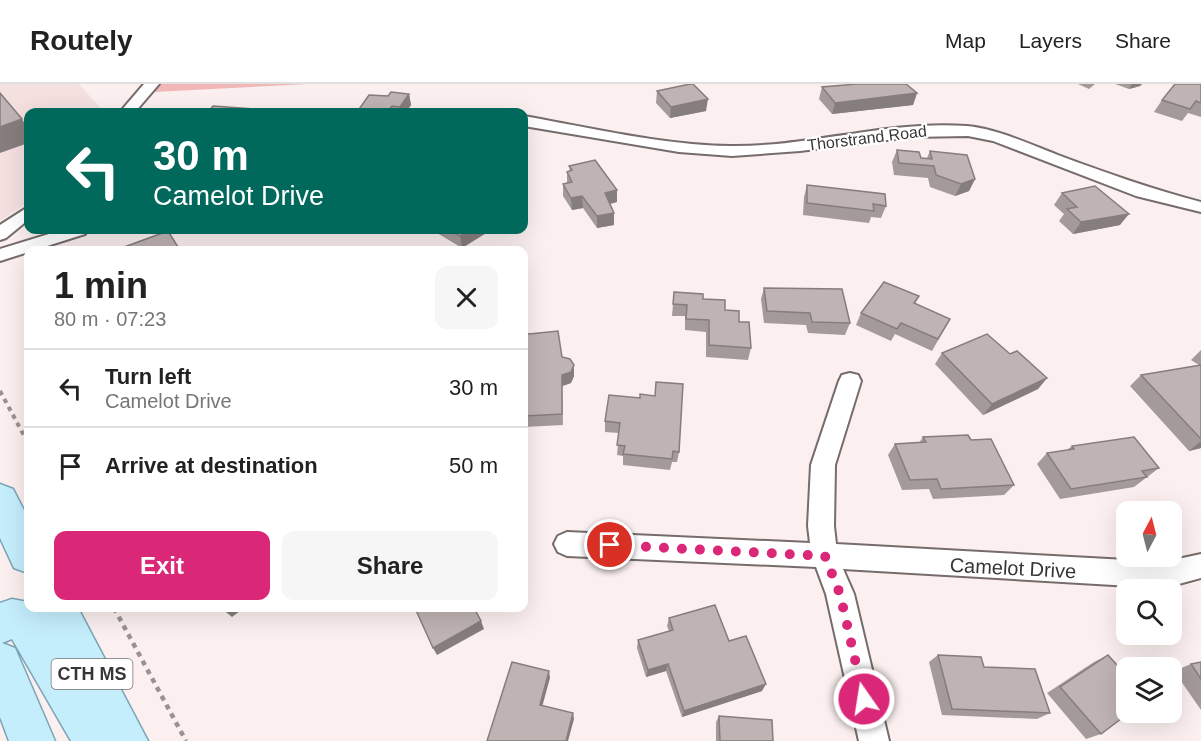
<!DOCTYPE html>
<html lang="en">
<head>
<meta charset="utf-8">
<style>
	:root { --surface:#fff; --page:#f6f6f6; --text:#222; --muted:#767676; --line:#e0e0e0; --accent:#db2777 }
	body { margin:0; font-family:Arial,sans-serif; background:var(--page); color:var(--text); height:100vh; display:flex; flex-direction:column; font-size:22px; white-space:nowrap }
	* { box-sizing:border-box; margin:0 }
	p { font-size:20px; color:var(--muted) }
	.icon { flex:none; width:33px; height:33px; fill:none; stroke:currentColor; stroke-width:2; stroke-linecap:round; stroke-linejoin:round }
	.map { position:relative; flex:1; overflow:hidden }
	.sheet { position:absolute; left:24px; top:162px; width:504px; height:366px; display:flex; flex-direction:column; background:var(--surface); border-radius:12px; box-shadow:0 6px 24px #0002 }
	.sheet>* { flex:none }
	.top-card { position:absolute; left:24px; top:24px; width:504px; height:126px; border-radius:12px; box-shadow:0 6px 24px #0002; background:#00695c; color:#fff; overflow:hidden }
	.needle { width:39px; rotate:7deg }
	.buttons { position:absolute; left:1116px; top:417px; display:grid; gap:12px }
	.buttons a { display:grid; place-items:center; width:66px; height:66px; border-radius:12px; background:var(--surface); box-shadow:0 6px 24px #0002; font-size:30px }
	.pin { position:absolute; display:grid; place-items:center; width:51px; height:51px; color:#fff; margin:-26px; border:3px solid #fff; border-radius:50%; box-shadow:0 2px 6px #0007 }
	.me { position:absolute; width:66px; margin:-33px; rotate:347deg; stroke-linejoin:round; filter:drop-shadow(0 0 4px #0008) }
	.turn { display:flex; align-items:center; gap:21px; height:126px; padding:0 30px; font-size:27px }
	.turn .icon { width:78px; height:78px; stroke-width:2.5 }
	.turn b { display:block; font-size:42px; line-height:51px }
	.round { display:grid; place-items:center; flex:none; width:63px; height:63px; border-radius:12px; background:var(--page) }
	.headline { display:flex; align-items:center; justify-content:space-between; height:102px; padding:0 30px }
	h1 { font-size:36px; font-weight:700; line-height:45px }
	.cta { display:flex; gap:12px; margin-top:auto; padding:12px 30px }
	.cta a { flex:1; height:69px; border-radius:12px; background:var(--accent); color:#fff; font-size:24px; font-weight:700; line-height:69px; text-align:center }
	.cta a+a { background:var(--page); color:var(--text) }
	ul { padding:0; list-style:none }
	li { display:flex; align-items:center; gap:18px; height:78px; padding:0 30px; border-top:2px solid var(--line) }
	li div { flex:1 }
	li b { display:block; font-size:22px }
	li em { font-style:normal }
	header { display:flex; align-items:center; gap:36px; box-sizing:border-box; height:84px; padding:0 30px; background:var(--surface); border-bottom:2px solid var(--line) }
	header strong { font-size:28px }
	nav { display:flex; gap:33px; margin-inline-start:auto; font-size:21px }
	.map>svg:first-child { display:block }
</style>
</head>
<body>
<header>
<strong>Routely</strong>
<nav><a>Map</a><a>Layers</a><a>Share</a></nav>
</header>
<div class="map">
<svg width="1201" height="657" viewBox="0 0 1201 657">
	<rect width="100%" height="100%" fill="#fbefef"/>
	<!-- built -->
	<path fill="#f5e0e0" d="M0,0h79l25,28h-76v90l-28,19z"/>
	<!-- green -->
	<path fill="#f1b6b6" d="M160,0h148l-154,8z"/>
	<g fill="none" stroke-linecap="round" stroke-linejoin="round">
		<defs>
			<g id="minor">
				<path d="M144,0h15l-24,28h-15z"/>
				<path d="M524,32c68,12 138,29 207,30 79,1 157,-26 236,-20 31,3 62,18 91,29 48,18 94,34 143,47v10l-65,-16 -143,-55 -25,-5 -57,1 -111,14 -68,5 -53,-4 -155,-26z"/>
				<path d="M28,123v13l-22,18 -6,2v-15z"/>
				<path d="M62,146h26l-3,4 -85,27v-12z"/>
				<path d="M850,289l8,2 3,6 -26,84 -1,61 2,18 328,18 37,-8v24l-37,10 -321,-19 11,25 35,147h-30l-33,-147 -10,-27 -249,-11 -9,-4 -4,-8 4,-8 9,-4 243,11 -2,-17 3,-61 28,-84 3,-6z"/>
			</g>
			<g id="primary">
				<path d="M0,400l13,5 15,29v55l-14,-5 -14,-30z"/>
				<path d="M12,515l16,3v6h50l70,133h-77l-59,-102 -10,4 13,5 40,93h-46l-9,-24v-114z"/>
			</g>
		</defs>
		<!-- minor casing -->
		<use href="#minor" stroke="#766c6b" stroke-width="4"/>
		<!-- primary casing -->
		<use href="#primary" stroke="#7ba5b6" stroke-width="3"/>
		<!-- path-far1 -->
		<path stroke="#999292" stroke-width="4" stroke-dasharray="4.5 4.5" stroke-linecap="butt" d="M0,307l28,52"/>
		<!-- path -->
		<path stroke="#999292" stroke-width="4.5" stroke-dasharray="5 5" stroke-linecap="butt" d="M114,524l72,133"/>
		<!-- minor -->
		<use href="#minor" fill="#fff" fill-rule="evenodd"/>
		<!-- primary -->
		<use href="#primary" fill="#c5eefd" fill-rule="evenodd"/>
	</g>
	<!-- wall -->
	<g fill="#a49a9a">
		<path d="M1078,0h17l-6,5z"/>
		<path d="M1115,0h27l-2,2 -11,3z"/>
		<path d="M1201,0v33l-13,-4 -6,8 -28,-9 8,-12z"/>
		<path d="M822,3l95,6 -4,12 -81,9 -13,-15z"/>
		<path d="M657,7l49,20 -36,7 -14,-15z"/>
		<path d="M409,10l2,11 -5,7h-49l31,-16z"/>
		<path d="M897,66l24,8h6l3,-7 45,28 -6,12 -14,5 -25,-9 -2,-9 -34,-3 -2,-13z"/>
		<path d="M569,82l48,24v12l-7,2 4,9v12l-17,3 -14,-20 -11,2 -9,-14v-12l4,-1v-11l3,-1z"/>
		<path d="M807,101l79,21 -5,12 -10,-1 -2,6 -66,-8 1,-18z"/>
		<path d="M1062,109l58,32 -47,9 -14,-13 5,-7 -10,-9z"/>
		<path d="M432,146h59l-29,18z"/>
		<path d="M764,204l86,35 -5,12 -37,-2 -2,-8 -42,-2 -3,-24z"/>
		<path d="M674,208l29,7 22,11 14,12 12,26 -3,12 -42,-3v-25l-21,-2v-14h-13z"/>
		<path d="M919,212l-4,8 35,15 -18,32 -37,-17 -4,7 -35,-16 5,-12z"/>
		<path d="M524,248l38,25 12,19 -3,7 -9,3 1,39 -39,2z"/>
		<path d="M1201,266v98l-12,3 -59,-65 11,-11 58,-10 -8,-5z"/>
		<path d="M942,269l68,1 37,24 -9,11 -55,26 -48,-51z"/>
		<path d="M609,311l70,57 -2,10h-5l-2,8 -47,-5v-9l-6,-1 2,-22 -14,-1v-11z"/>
		<path d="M923,353l48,3 43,45 -10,10 -71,4 -4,-10 -27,1 -14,-35 7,-11 24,-1z"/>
		<path d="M1072,362l87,22 -25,19 -74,12 -23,-35 10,-11 20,-3z"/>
		<path d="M669,534l60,23 33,50 -80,26 -16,-46 -20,6 -9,-29 1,-8 31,-9 -2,-5z"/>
		<path d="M938,571l46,12 66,46 -13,6 -95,-4 -13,-53z"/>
		<path d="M1108,571l-7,79 -15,5 -39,-46 47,-31z"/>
		<path d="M1201,578v48l-27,-39 17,-7z"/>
		<path d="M719,632l54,25h-57v-19z"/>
	</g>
	<!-- shaded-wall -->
	<g fill="#867d7d">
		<path d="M1132,0h10l-2,2 -11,3z"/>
		<path d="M917,9l-4,12 -81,9 3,-11z"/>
		<path d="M409,10l2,11 -5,7h-5l-1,-5z"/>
		<path d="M708,15l-2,12 -36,7 1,-11z"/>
		<path d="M392,22l2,6h-7z"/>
		<path d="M22,35l6,10v14l-28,10v-26z"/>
		<path d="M975,95l-6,12 -14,5 6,-12z"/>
		<path d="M617,106v12l-12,3v-12z"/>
		<path d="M582,112l1,12 -11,2 -1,-12z"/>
		<path d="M614,129v12l-17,3v-12z"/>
		<path d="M1129,130l-9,11 -47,9 8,-12z"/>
		<path d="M471,146h20l-29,18 -2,-12z"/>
		<path d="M168,147l12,19h-11z"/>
		<path d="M574,281v11l-3,7 -9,3 1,39 -1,-50z"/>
		<path d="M1047,294l-9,11 -55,26 9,-11z"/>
		<path d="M1201,357v7l-12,3z"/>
		<path d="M223,524h21l-12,9 -10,-8z"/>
		<path d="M481,537l3,8 -47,26 -4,-7z"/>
		<path d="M668,580l-2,7 -20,6 2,-7z"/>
		<path d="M549,587l1,7 -9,33 -1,-6z"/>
		<path d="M766,600l-4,7 -80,26 2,-6z"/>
		<path d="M573,629l1,6 -6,22h-2z"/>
	</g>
	<!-- building -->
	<g fill="#bfb3b3" stroke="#867d7d" stroke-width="1.5">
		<path d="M690,0h3l15,15 -37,8 -14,-16z"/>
		<path d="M857,0h49l11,9 -82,10 -13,-16z"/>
		<path d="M1175,0h26v19l-5,-2 -6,8 -28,-9z"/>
		<path d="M391,8l18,2 -9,13 -8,-1 -5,6h-30l12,-17 19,1z"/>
		<path d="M0,9l22,26 -22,8z"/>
		<path d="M213,22l40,3 -3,3h3h-45z"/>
		<path d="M897,66l22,2 2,6 11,1 -2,-8 37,4 8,24 -14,5 -25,-9 -2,-9 -35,-3z"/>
		<path d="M595,76l22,30 -12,3 9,20 -17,3 -15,-20 -11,2 -8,-14 9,-2 -5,-10 5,-2 -3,-4z"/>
		<path d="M807,101l78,9 1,12 -13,-2 1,7 -67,-8z"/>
		<path d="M1095,102l34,28 -48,8 -14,-13 10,-2 -15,-14z"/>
		<path d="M449,146h22l-11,6z"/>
		<path d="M168,147l10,16 -9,3h-53z"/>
		<path d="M884,198l35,14 -5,7 36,16 -12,20 -37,-16 -4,6 -36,-16z"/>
		<path d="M764,204l78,1 8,34 -38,-1 -2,-9 -43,-2z"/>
		<path d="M674,208l29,2v5l22,1v10l14,1v11h10l2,26 -42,-3v-25l-23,-1 1,-14 -14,-1z"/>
		<path d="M558,247l4,26 8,2 4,6 -3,7 -9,3v39l-38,2v-84l5,2z"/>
		<path d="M987,250l23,20 7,-3 30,27 -55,26 -50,-51z"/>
		<path d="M1201,281v74l-60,-64z"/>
		<path d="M656,298l27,2 -4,68 -6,-1 -1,8 -49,-5 2,-8 -8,-1 3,-22 -15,-2 4,-26 31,3v-4l15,2z"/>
		<path d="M968,351l3,5 20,-1 23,46 -73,4 -4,-10 -27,1 -15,-36 31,-2 -3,-5z"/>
		<path d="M1134,353l25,31 -17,3 5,6 -76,12 -24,-36 27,-4 -2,-3z"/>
		<path d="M715,521l14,36 17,-5 20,48 -82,27 -16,-47 -20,6 -10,-30 35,-10 -4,-12z"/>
		<path d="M415,524h59l7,13 -48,27z"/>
		<path d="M938,571l43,2 3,10 51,2 15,44 -98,-4z"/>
		<path d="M1108,571l18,20v37h4l-29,22 -41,-47z"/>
		<path d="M512,578l37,9 -9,34 33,8 -7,28h-79z"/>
		<path d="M1201,578v17l-10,-15z"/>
		<path d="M719,632l53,4 1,21h-53z"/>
	</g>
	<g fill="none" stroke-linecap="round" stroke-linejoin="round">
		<!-- route -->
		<path stroke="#db2777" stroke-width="10" stroke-dasharray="0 18" d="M610,461l215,11 15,38 24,105"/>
	</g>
	<g text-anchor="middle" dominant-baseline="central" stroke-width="4.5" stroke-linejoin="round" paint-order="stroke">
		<!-- far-street labels -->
		<g font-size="16" fill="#393535" stroke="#fff">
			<text transform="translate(867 54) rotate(-7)">Thorstrand Road</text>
		</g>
		<!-- shield labels -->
		<rect fill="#fff" stroke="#747272" stroke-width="1.5" x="51.5" y="575" width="81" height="30" rx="4.5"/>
		<g font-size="18" font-weight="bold" fill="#393535">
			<text x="92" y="590">CTH MS</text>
		</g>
		<!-- street labels -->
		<g font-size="20" fill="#393535" stroke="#fff">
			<text transform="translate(1013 484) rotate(3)">Camelot Drive</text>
		</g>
	</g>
</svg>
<div class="buttons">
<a><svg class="needle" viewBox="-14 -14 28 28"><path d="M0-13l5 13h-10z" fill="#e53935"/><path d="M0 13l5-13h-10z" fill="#767676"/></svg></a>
<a><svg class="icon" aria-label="search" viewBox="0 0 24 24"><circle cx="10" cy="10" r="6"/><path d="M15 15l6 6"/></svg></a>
<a><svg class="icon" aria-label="layers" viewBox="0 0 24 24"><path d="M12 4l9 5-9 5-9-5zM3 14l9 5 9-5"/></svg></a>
</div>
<div class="pin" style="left:610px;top:461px;background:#d93025"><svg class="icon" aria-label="arrive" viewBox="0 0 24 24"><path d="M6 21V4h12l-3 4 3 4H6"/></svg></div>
<svg class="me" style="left:864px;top:615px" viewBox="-20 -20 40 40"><circle r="17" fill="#db2777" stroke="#fff" stroke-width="3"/><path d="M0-11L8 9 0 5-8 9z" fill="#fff"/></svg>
<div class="top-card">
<div class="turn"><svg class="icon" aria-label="left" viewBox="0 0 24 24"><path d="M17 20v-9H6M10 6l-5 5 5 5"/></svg><div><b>30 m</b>Camelot Drive</div></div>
</div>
<section class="sheet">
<div class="headline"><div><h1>1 min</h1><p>80 m · 07:23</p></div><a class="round"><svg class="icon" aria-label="close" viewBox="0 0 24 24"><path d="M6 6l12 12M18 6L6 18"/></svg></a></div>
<ul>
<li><svg class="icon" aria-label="left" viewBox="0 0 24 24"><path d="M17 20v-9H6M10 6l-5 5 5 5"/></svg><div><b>Turn left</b><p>Camelot Drive</p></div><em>30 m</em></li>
<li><svg class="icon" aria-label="arrive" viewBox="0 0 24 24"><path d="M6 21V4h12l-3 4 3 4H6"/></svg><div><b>Arrive at destination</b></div><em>50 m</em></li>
</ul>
<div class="cta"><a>Exit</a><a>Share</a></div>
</section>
</div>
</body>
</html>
